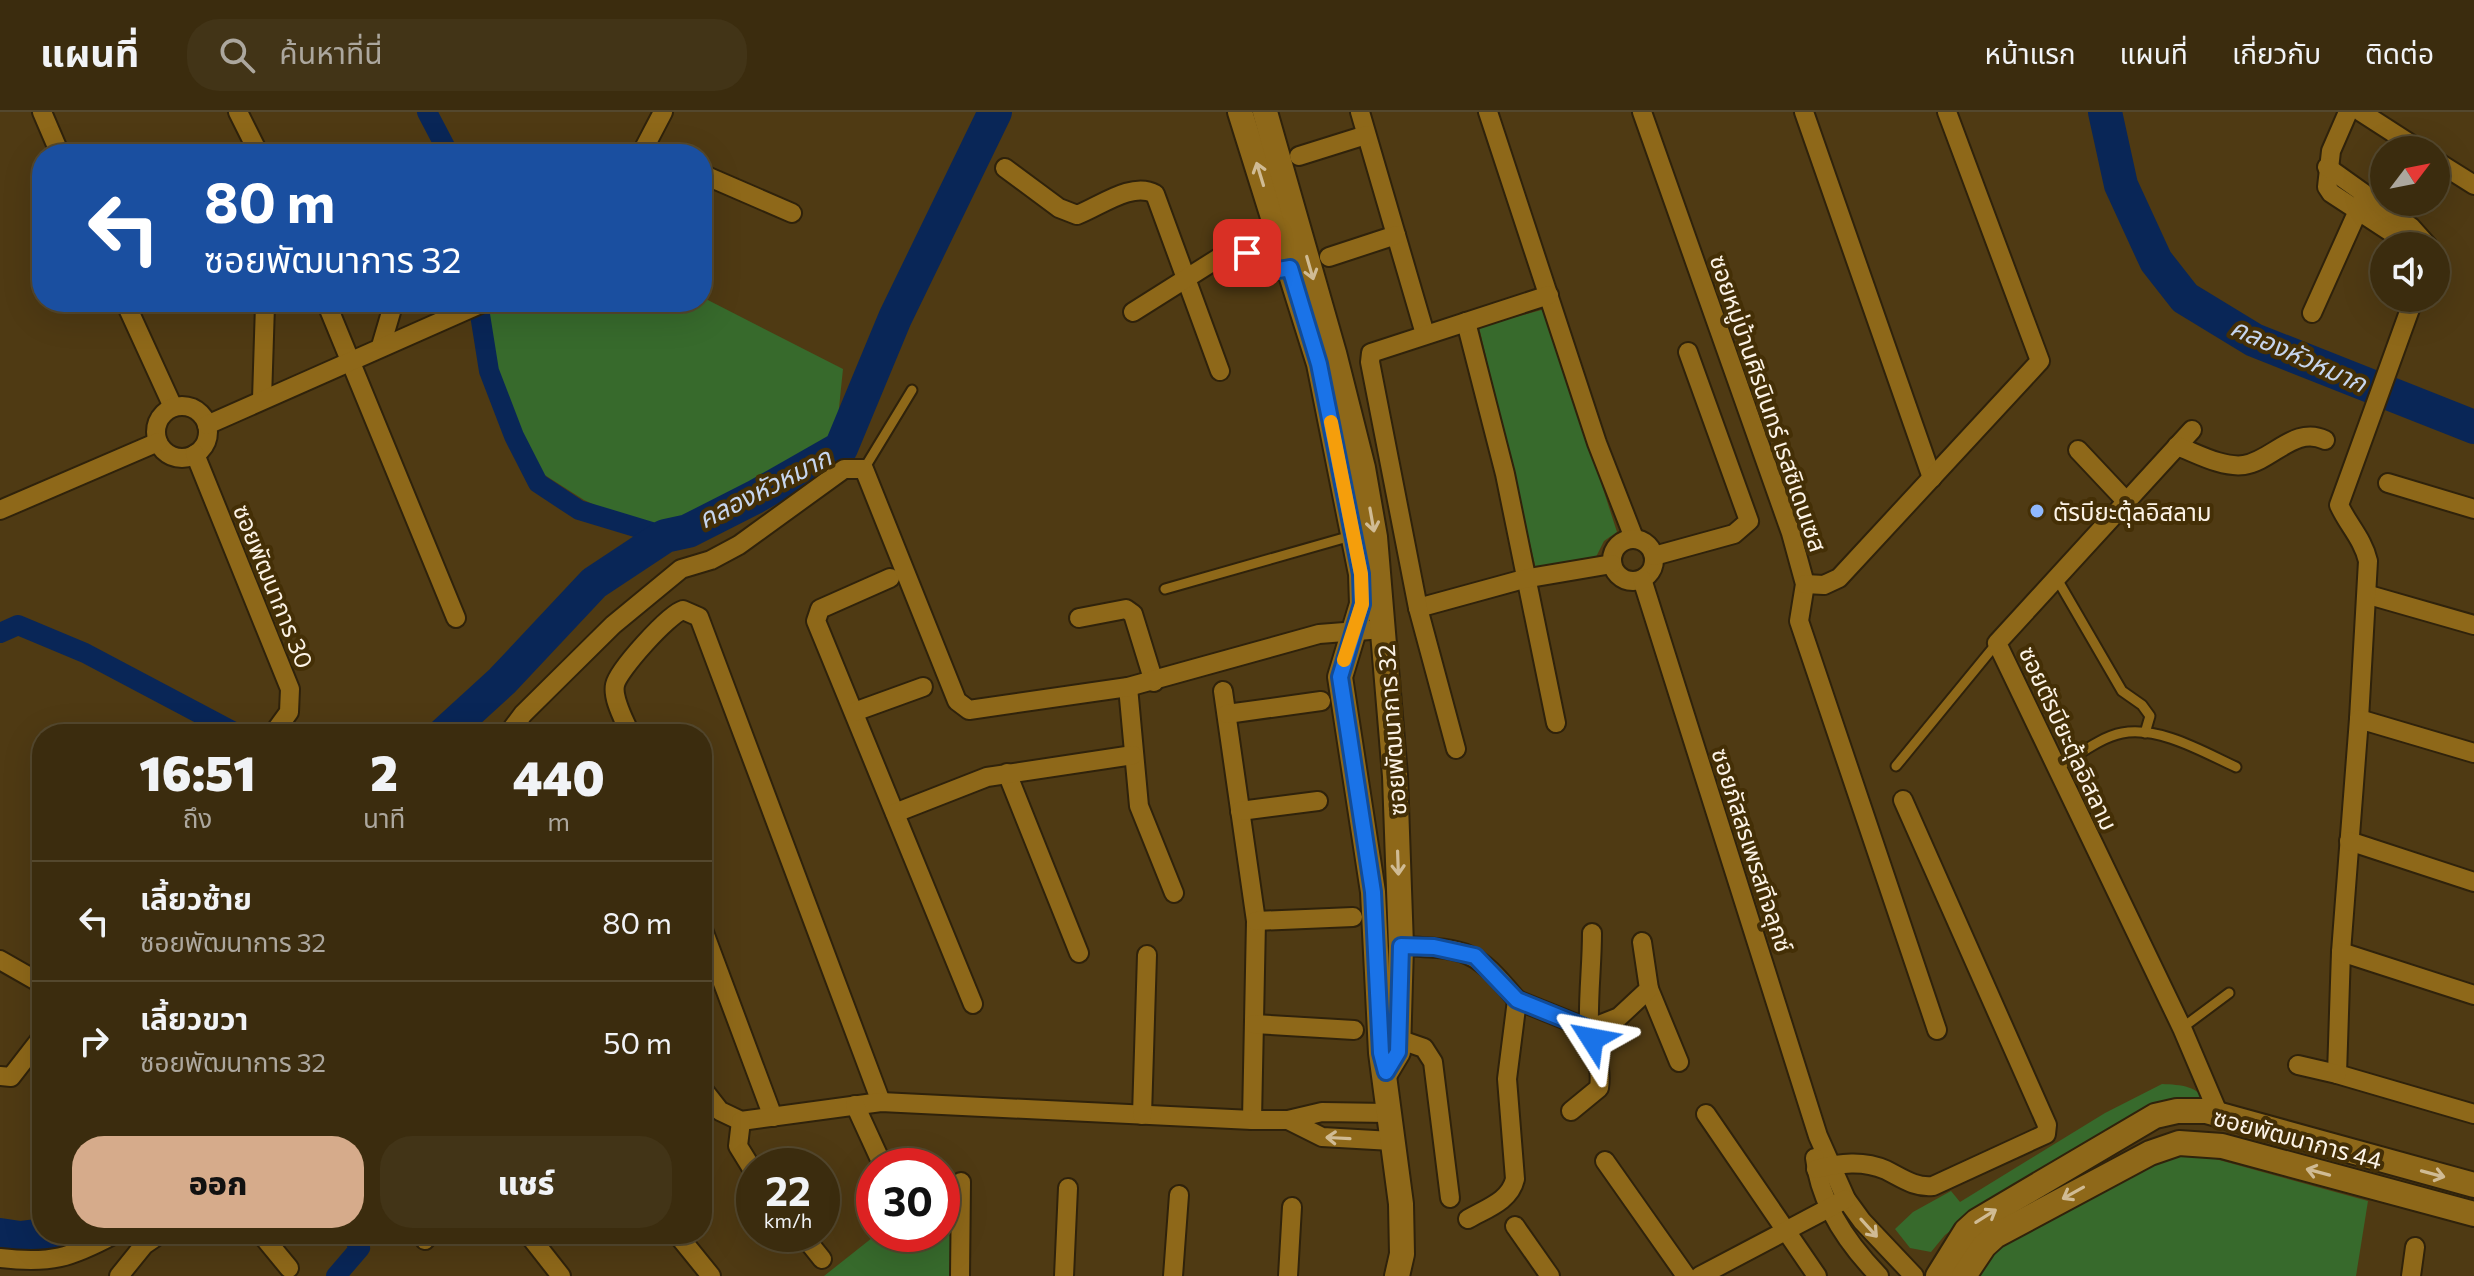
<!DOCTYPE html>
<html lang="th">
<head>
<meta charset="utf-8">
<style>
	:root { --surface:#3b2c0e; --page:#423417; --text:#f1f3f6; --muted:#aca79e; --line:#54482e; --accent:#d6ab8b }
	body { margin:0; font-family:Commissioner,"Noto Sans Thai",sans-serif; background:var(--page); color:var(--text); height:100vh; display:flex; flex-direction:column; font-size:30px; white-space:nowrap }
	* { box-sizing:border-box; margin:0 }
	p { font-size:26px; color:var(--muted) }
	.icon { flex:none; width:44px; height:44px; fill:none; stroke:currentColor; stroke-width:2; stroke-linecap:round; stroke-linejoin:round }
	.map { position:relative; flex:1; overflow:hidden }
	.panel { position:absolute; left:32px; top:612px; width:680px; height:520px; display:flex; flex-direction:column; background:var(--surface); border-radius:32px; box-shadow:0 8px 32px #0002,0 0 0 2px var(--line) }
	.panel>* { flex:none }
	.banner { position:absolute; left:32px; top:32px; width:680px; height:168px; border-radius:32px; box-shadow:0 8px 32px #0002,0 0 0 2px var(--line); background:#1a4fa0; color:#fff; overflow:hidden }
	.needle { width:52px; rotate:58deg }
	.buttons { position:absolute; left:2370px; top:24px; display:grid; gap:16px }
	.buttons a { display:grid; place-items:center; width:80px; height:80px; border-radius:50%; background:var(--surface); box-shadow:0 8px 32px #0002,0 0 0 2px var(--line); font-size:40px }
	.speed { position:absolute; left:736px; top:1036px; display:flex; gap:16px; font-size:40px; font-weight:700; text-align:center }
	.speed>* { display:grid; place-content:center; width:104px; height:104px; border-radius:50%; background:var(--surface); box-shadow:0 8px 32px #0002,0 0 0 2px var(--line); line-height:1 }
	.speed small { font-size:20px; font-weight:400 }
	.speed .limit { border:12px solid #d22; background:#fff; color:#111 }
	.pin { position:absolute; display:grid; place-items:center; width:68px; height:68px; color:#fff; margin:-34px; border-radius:16px; box-shadow:0 4px 12px #0006 }
	.me { position:absolute; width:88px; margin:-44px; rotate:304deg; stroke-linejoin:round; filter:drop-shadow(0 0 6px #0008) }
	.turn { display:flex; align-items:center; gap:28px; height:168px; padding:0 40px; font-size:36px }
	.turn .icon { width:104px; height:104px; stroke-width:2.5 }
	.turn b { display:block; font-size:56px; line-height:68px }
	.eta { display:flex; justify-content:space-evenly; align-items:center; height:136px; text-align:center }
	.eta b { font-size:48px; font-weight:800; line-height:56px }
	.primary-button { display:flex; gap:16px; margin-top:auto; padding:16px 40px }
	.primary-button a { flex:1; height:92px; border-radius:32px; background:var(--accent); color:#111; font-size:32px; font-weight:800; line-height:92px; text-align:center }
	.primary-button a+a { background:var(--page); color:var(--text) }
	ul { padding:0; list-style:none }
	li { display:flex; align-items:center; gap:24px; height:120px; padding:0 40px; border-top:2px solid var(--line) }
	li div { flex:1 }
	li b { display:block; font-size:30px }
	li em { font-style:normal }
	header { display:flex; align-items:center; gap:48px; box-sizing:border-box; height:112px; padding:0 40px; background:var(--surface); border-bottom:2px solid var(--line) }
	header strong { font-size:38px }
	nav { display:flex; gap:44px; margin-inline-start:auto; font-size:28px }
	.search { width:560px; height:72px; background:var(--page); display:flex; align-items:center; gap:20px; box-sizing:border-box; padding:0 28px; border-radius:32px; color:var(--muted); font-size:30px }
	.map>svg:first-child { display:block }
</style>
</head>
<body>
<header>
<strong>แผนที่</strong>
<div class="search"><svg class="icon" aria-label="search" viewBox="0 0 24 24"><circle cx="10" cy="10" r="6"/><path d="M15 15l6 6"/></svg>ค้นหาที่นี่</div>
<nav><a>หน้าแรก</a><a>แผนที่</a><a>เกี่ยวกับ</a><a>ติดต่อ</a></nav>
</header>
<div class="map">
<svg width="2474" height="1164" viewBox="0 0 2474 1164">
	<rect width="100%" height="100%" fill="#4f3a13"/>
	<!-- green -->
	<g fill="#376a2c">
		<path d="M702,185l141,72 -7,68 -81,60 -100,36 -71,-33 -55,-35 -50,-152 25,-11h198z"/>
		<path d="M1545,197l72,223 -13,9 -8,16 -60,12 -57,-242z"/>
		<path d="M2162,972c19,1 37,1 45,21l-230,106 -32,24 -14,17 -21,-4 -15,-19 18,-17 38,-21 9,11 145,-89z"/>
		<path d="M2190,1040l178,49 -12,75h-380l22,-26 160,-92z"/>
		<path d="M954,1061v103h-130l53,-42h65v-51z"/>
	</g>
	<g fill="none" stroke-linecap="round" stroke-linejoin="round">
		<!-- canal -->
		<g stroke="#092657" stroke-width="20">
			<path d="M427,0l22,42"/>
			<path d="M478,190l11,69 25,65 24,47 41,27 86,26"/>
			<path d="M0,521l18,-8 67,28 153,81"/>
			<path d="M336,1164l24,-28 -9,-14"/>
		</g>
		<!-- river -->
		<g stroke="#092657" stroke-width="34">
			<path d="M2105,0l16,73 35,76 29,37 69,42 220,87"/>
			<path d="M444,622l58,-53 92,-98 71,-47 23,-5 67,-34 86,-49 54,-130 100,-206"/>
			<path d="M0,1123l20,3 32,-4"/>
		</g>
		<defs>
			<g id="lane">
				<path d="M864,357l48,-79"/>
				<path d="M2057,467l65,112 20,14 8,11 -5,17"/>
				<path d="M1165,477l186,-53"/>
				<path d="M1896,654l101,-123"/>
				<path d="M2056,656c20,-11 44,-31 66,-35 38,-7 81,19 114,34"/>
				<path d="M2182,916l47,-35"/>
			</g>
			<g id="street">
				<path d="M42,0l18,42"/>
				<path d="M238,0l21,42"/>
				<path d="M1360,0l65,222"/>
				<path d="M1488,0l109,331 37,95"/>
				<path d="M1642,0l149,421 14,51 -6,37 138,409"/>
				<path d="M1804,0l128,366"/>
				<path d="M2348,0l-17,39 -4,36 4,6 81,53"/>
				<path d="M2361,0l59,38"/>
				<path d="M641,42l22,-42"/>
				<path d="M1299,44l67,-21"/>
				<path d="M2436,49l38,24"/>
				<path d="M2327,55l84,60 17,19"/>
				<path d="M1005,56l54,40 18,7c22,-8 55,-34 78,-21l65,177"/>
				<path d="M702,62l90,39"/>
				<path d="M1329,145l67,-22"/>
				<path d="M125,190l48,105"/>
				<path d="M326,190l130,316"/>
				<path d="M1133,200l100,-63 14,4 26,18 17,-3"/>
				<path d="M2312,201l53,-118"/>
				<path d="M1466,210l39,152 51,249"/>
				<path d="M381,234l13,-44"/>
				<path d="M262,287l3,-94"/>
				<circle cx="182" cy="320" r="26"/>
				<path d="M207,313l278,-123"/>
				<path d="M2192,318l-195,213 185,385 37,87"/>
				<path d="M2177,334c19,7 45,22 67,19 28,-4 51,-40 81,-25"/>
				<path d="M2078,338l48,51"/>
				<path d="M195,342l95,235 -1,23 -16,22"/>
				<path d="M2388,371l86,26"/>
				<path d="M0,398l158,-68"/>
				<circle cx="1633" cy="448" r="21"/>
				<path d="M1654,444l80,-22 15,-13 -61,-169"/>
				<path d="M890,466l-70,31 -4,12 157,383"/>
				<path d="M1642,467l176,557 28,63 16,22 52,55"/>
				<path d="M1805,472l19,1 15,-7 201,-217 -93,-249"/>
				<path d="M2369,483l105,30"/>
				<path d="M1418,496l106,-29 88,-15"/>
				<path d="M1079,506l47,-9 7,5 21,68"/>
				<path d="M1128,575l11,119 35,87"/>
				<path d="M1223,579l33,230 -4,199"/>
				<path d="M854,600l69,-25"/>
				<path d="M1227,602l94,-13"/>
				<path d="M2359,607l9,-158c-5,-22 -20,-36 -29,-56l75,-207"/>
				<path d="M508,622l15,-20 90,-89 68,-56 30,-9 28,-15 105,-76h20l93,232 12,9 159,-23 191,-53 64,-5"/>
				<path d="M630,622c-5,-13 -18,-35 -15,-49 3,-15 54,-71 68,-75l16,7 182,485"/>
				<path d="M1456,637l-38,-141 -48,-246 1,-9 178,-58"/>
				<path d="M2474,641l-115,-34 -18,233 -4,122 137,40"/>
				<path d="M1007,661l72,180"/>
				<path d="M1240,699l78,-10"/>
				<path d="M895,701l92,-36 146,-22"/>
				<path d="M2349,729l125,41"/>
				<path d="M1256,809l97,-4"/>
				<path d="M702,815l71,190"/>
				<path d="M1401,834c66,3 73,2 116,54l-10,79 8,100c-5,22 -28,29 -47,40"/>
				<path d="M2341,840l133,43"/>
				<path d="M0,848l42,24"/>
				<path d="M1649,877l30,73"/>
				<path d="M1517,888l72,29 30,-12 30,-28 -7,-47"/>
				<path d="M1254,912l100,6"/>
				<path d="M1398,927l26,9 9,14 17,136"/>
				<path d="M2298,953l39,9"/>
				<path d="M0,964l11,1 31,-40"/>
				<path d="M702,976l18,23 21,10 140,-19 371,18h36l34,-8 66,1"/>
				<path d="M855,993l28,61"/>
				<path d="M1571,999l28,-23c4,-28 -10,-40 -10,-61 -1,-31 3,-63 3,-94"/>
				<path d="M1706,1002l111,162"/>
				<path d="M1142,1003l5,-160"/>
				<path d="M1288,1008l34,17 70,4"/>
				<path d="M741,1009l-3,25 16,26"/>
				<path d="M1815,1046c5,46 33,86 64,118"/>
				<path d="M1605,1049l81,115"/>
				<path d="M1816,1057c24,-6 47,-9 70,1 16,8 29,18 47,16l113,-52 1,-9 -144,-325"/>
				<path d="M1515,1114l35,50"/>
				<path d="M261,1122l28,34"/>
				<path d="M421,1122l4,6"/>
				<path d="M528,1122l33,42"/>
				<path d="M677,1122l34,42"/>
				<path d="M802,1122l20,25"/>
				<path d="M0,1146c51,6 70,0 115,-24"/>
				<path d="M119,1164l25,-31 16,-11"/>
				<path d="M960,1164l1,-94"/>
				<path d="M1064,1164l4,-88"/>
				<path d="M1173,1164l6,-81"/>
				<path d="M1288,1164l4,-69"/>
				<path d="M1700,1164l146,-77"/>
				<path d="M2411,1164l4,-29"/>
			</g>
			<g id="secondary">
				<path d="M1240,0l79,252 42,210 1,30 -22,73 33,215 8,161 20,151 1,50 -5,22"/>
				<path d="M1265,0l69,241 29,115 12,69 20,239 6,170 -3,106 -12,20"/>
				<path d="M1938,1164l28,-45 11,-10 178,-105 22,-5h29l268,74"/>
				<path d="M1964,1164l20,-30 11,-10 155,-83 29,-10 43,3 252,68"/>
			</g>
		</defs>
		<!-- lane casing -->
		<use href="#lane" stroke="#2f220b" stroke-width="13"/>
		<!-- street casing -->
		<use href="#street" stroke="#2f220b" stroke-width="22"/>
		<!-- secondary casing -->
		<use href="#secondary" stroke="#2f220b" stroke-width="28"/>
		<!-- lane -->
		<use href="#lane" stroke="#8e6819" stroke-width="9"/>
		<!-- street -->
		<use href="#street" stroke="#8e6819" stroke-width="18"/>
		<!-- secondary -->
		<use href="#secondary" stroke="#8e6819" stroke-width="24"/>
	</g>
	<!-- one-way arrows -->
	<defs><path id="oneway-shaft" d="M-6 0H5M1.5-3L5.5 0L1.5 3" fill="none" stroke-width="1.6" stroke-linecap="round" stroke-linejoin="round" transform="scale(2)"/></defs>
	<g stroke="#d0bb94">
		<use href="#oneway-shaft" transform="translate(1260 62) rotate(-107)"/>
		<use href="#oneway-shaft" transform="translate(1310 156) rotate(74)"/>
		<use href="#oneway-shaft" transform="translate(1372 408) rotate(80)"/>
		<use href="#oneway-shaft" transform="translate(1398 751) rotate(88)"/>
		<use href="#oneway-shaft" transform="translate(1338 1026) rotate(-177)"/>
		<use href="#oneway-shaft" transform="translate(2318 1060) rotate(-165)"/>
		<use href="#oneway-shaft" transform="translate(2433 1062) rotate(15)"/>
		<use href="#oneway-shaft" transform="translate(2073 1081) rotate(151)"/>
		<use href="#oneway-shaft" transform="translate(1986 1104) rotate(-32)"/>
		<use href="#oneway-shaft" transform="translate(1869 1116) rotate(48)"/>
	</g>
	<g fill="none" stroke-linecap="round" stroke-linejoin="round">
		<defs>
			<path id="route" d="M1247,141l26,18 17,-3 29,96 42,210 1,30 -22,73 33,215 8,161 5,19 12,-20 3,-106 33,1 41,9 42,44 72,29 3,10"/>
		</defs>
		<!-- route casing -->
		<use href="#route" stroke="#114b97" stroke-width="20"/>
		<!-- route -->
		<use href="#route" stroke="#1a73e8" stroke-width="14"/>
		<!-- slow -->
		<path stroke="#f59e0b" stroke-width="14" d="M1331,310l30,152 1,30 -18,56"/>
	</g>
	<!-- markers -->
	<circle fill="#8fb8fd" stroke="#442f06" stroke-width="3" cx="2037" cy="399" r="8"/>
	<g text-anchor="middle" dominant-baseline="central" stroke-width="8" stroke-linejoin="round" paint-order="stroke">
		<!-- street labels -->
		<g font-size="24" fill="#fcf3e6" stroke="#442f06">
			<text transform="translate(1769 291) rotate(71)">ซอยหมู่บ้านศิรนินทร์ เรสซิเดนเซส</text>
			<text transform="translate(274 474) rotate(68)">ซอยพัฒนาการ 30</text>
			<text transform="translate(1391 618) rotate(-94)">ซอยพัฒนาการ 32</text>
			<text transform="translate(2069 626) rotate(65)">ซอยตัรบียะตุ้ลอิสลาม</text>
			<text transform="translate(1753 738) rotate(72)">ซอยภัสสรเพรสทีจลุกซ์</text>
			<text transform="translate(2298 1026) rotate(15)">ซอยพัฒนาการ 44</text>
		</g>
		<!-- poi labels -->
		<g font-size="24" fill="#fcf3e6" stroke="#442f06" text-anchor="start">
			<text x="2053" y="399">ตัรบียะตุ้ลอิสลาม</text>
		</g>
		<!-- water labels -->
		<g font-size="26" font-style="italic" fill="#c6d5ee" stroke="#442f06">
			<text transform="translate(2299 242) rotate(24)">คลองหัวหมาก</text>
			<text transform="translate(764 375) rotate(-27)">คลองหัวหมาก</text>
		</g>
	</g>
</svg>
<div class="buttons">
<a><svg class="needle" viewBox="-14 -14 28 28"><path d="M0-13l5 13h-10z" fill="#e53935"/><path d="M0 13l5-13h-10z" fill="#aca79e"/></svg></a>
<a><svg class="icon" aria-label="sound" viewBox="0 0 24 24"><path d="M4 9h4l5-4v14l-5-4H4zM17 9q2 3 0 6"/></svg></a>
</div>
<div class="speed"><div>22<small>km/h</small></div><div class="limit">30</div></div>
<div class="pin" style="left:1247px;top:141px;background:#d93025"><svg class="icon" aria-label="arrive" viewBox="0 0 24 24"><path d="M6 21V4h12l-3 4 3 4H6"/></svg></div>
<svg class="me" style="left:1592px;top:927px" viewBox="-20 -20 40 40"><path d="M0-17L14 15 0 8-14 15z" fill="#1a73e8" stroke="#fff" stroke-width="4"/></svg>
<div class="banner">
<div class="turn"><svg class="icon" aria-label="left" viewBox="0 0 24 24"><path d="M17 20v-9H6M10 6l-5 5 5 5"/></svg><div><b>80 m</b>ซอยพัฒนาการ 32</div></div>
</div>
<section class="panel">
<div class="eta">
<div><b>16:51</b><p>ถึง</p></div>
<div><b>2</b><p>นาที</p></div>
<div><b>440</b><p>m</p></div>
</div>
<ul>
<li><svg class="icon" aria-label="left" viewBox="0 0 24 24"><path d="M17 20v-9H6M10 6l-5 5 5 5"/></svg><div><b>เลี้ยวซ้าย</b><p>ซอยพัฒนาการ 32</p></div><em>80 m</em></li>
<li><svg class="icon" aria-label="right" viewBox="0 0 24 24"><path d="M7 20v-9h11M14 6l5 5-5 5"/></svg><div><b>เลี้ยวขวา</b><p>ซอยพัฒนาการ 32</p></div><em>50 m</em></li>
</ul>
<div class="primary-button"><a>ออก</a><a>แชร์</a></div>
</section>
</div>
</body>
</html>
